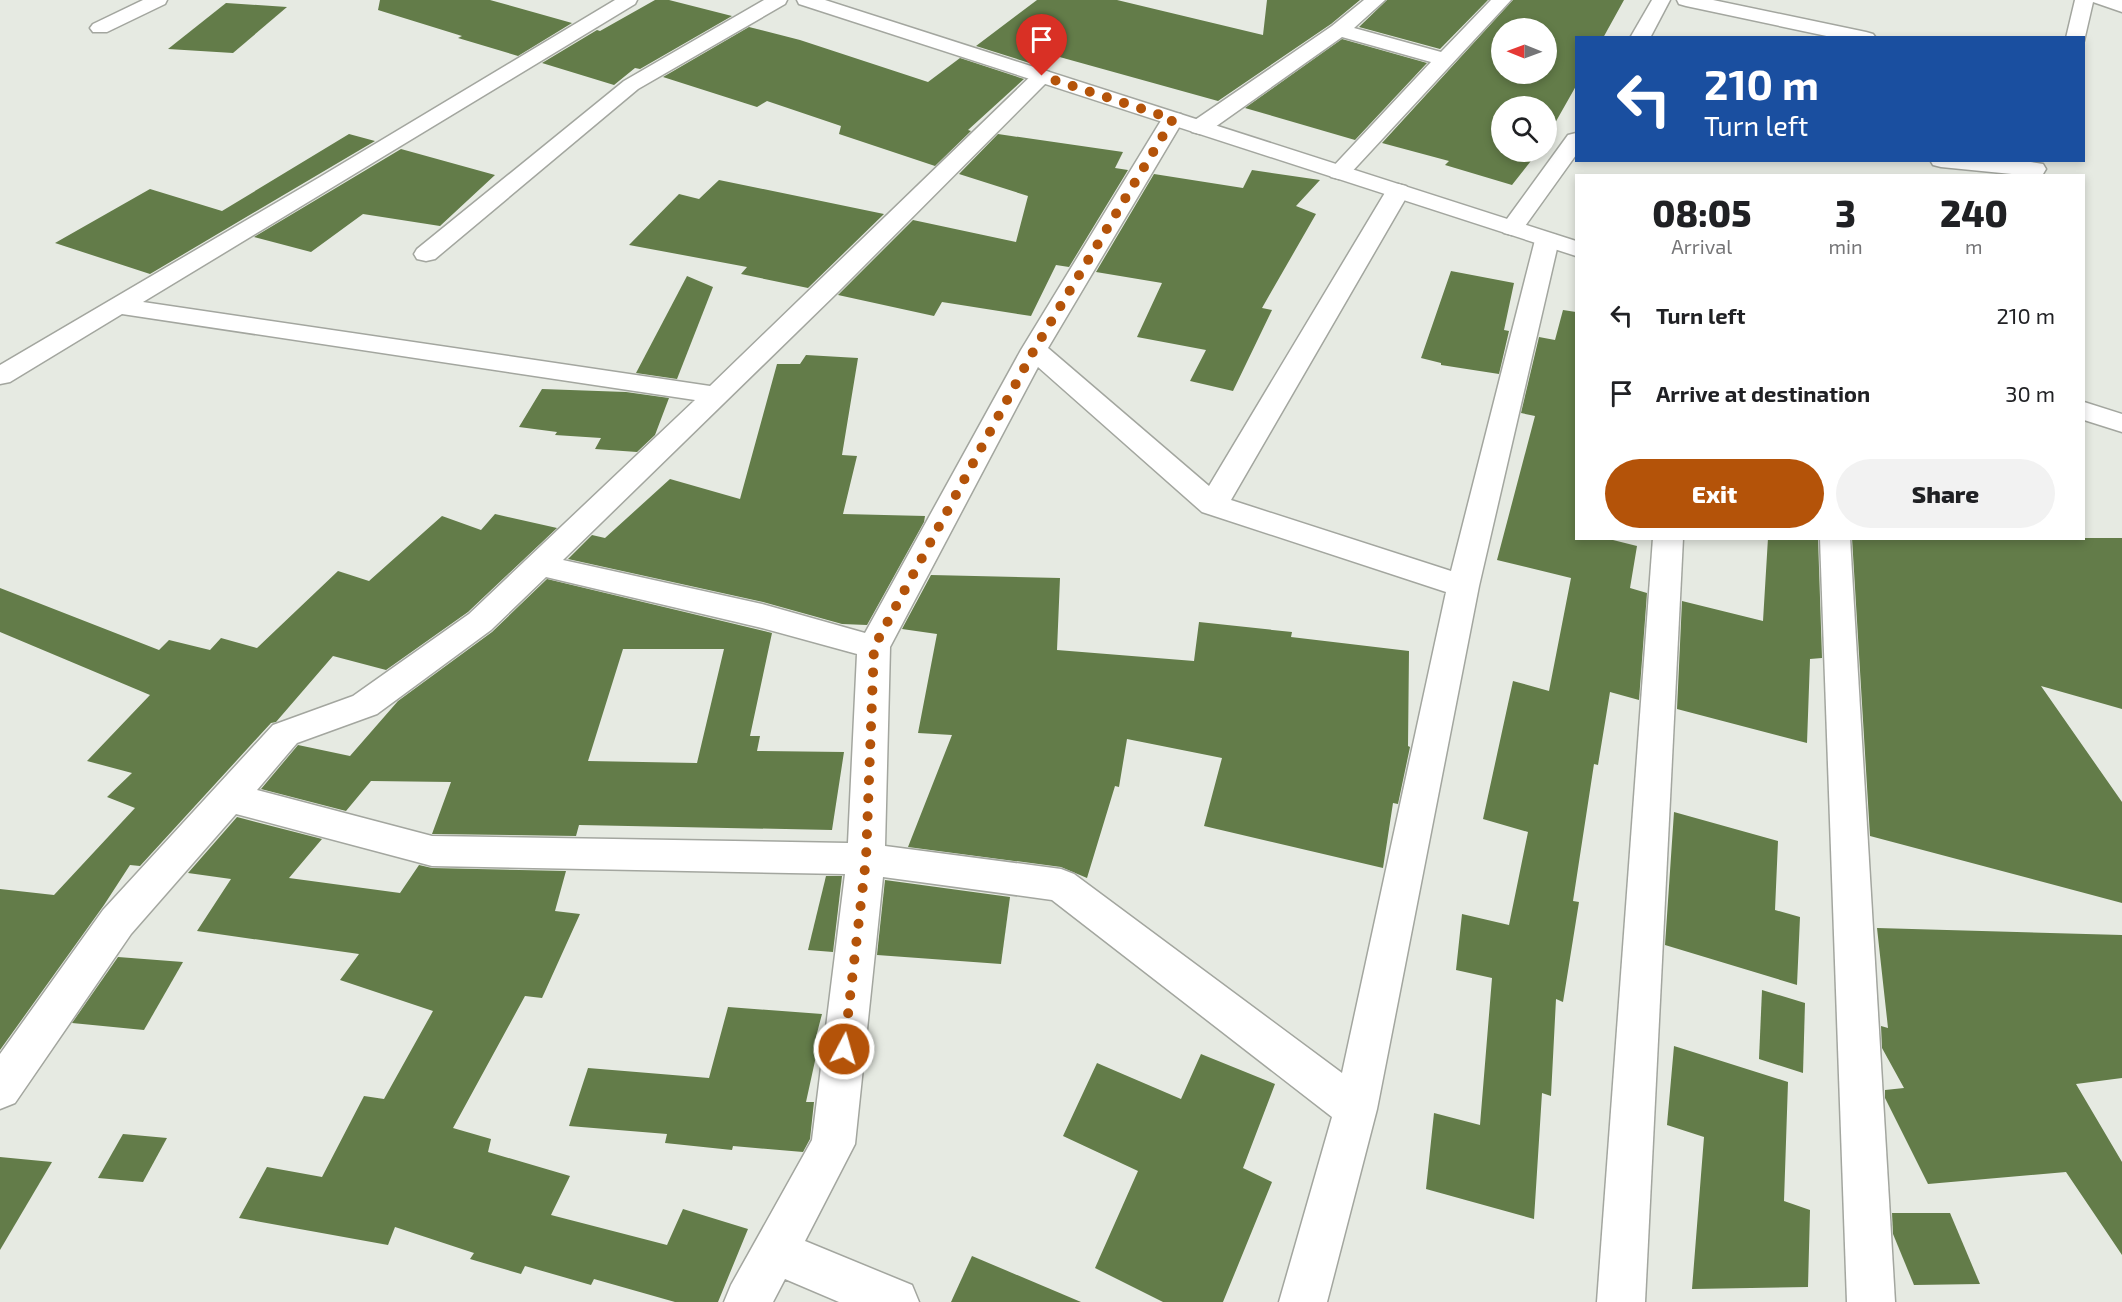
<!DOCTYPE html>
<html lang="en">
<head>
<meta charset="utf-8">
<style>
	:root { --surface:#fff; --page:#f2f2f2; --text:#202124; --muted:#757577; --accent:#b45309 }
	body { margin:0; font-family:"Exo 2",sans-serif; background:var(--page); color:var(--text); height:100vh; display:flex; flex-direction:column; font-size:22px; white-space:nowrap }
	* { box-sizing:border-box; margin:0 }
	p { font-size:20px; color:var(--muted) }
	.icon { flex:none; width:33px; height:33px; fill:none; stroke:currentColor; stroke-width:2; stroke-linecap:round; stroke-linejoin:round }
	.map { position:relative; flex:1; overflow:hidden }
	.panel { position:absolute; left:1575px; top:174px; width:510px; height:366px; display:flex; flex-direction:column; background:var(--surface); border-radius:0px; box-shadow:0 3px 9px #0003 }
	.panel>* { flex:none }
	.top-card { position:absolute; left:1575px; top:36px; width:510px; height:126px; border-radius:0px; box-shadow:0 3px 9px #0003; background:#1a4fa0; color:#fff; overflow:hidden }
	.needle { width:39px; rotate:271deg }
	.fabs { position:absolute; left:1491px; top:18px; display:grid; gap:12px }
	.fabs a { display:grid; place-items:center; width:66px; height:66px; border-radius:50%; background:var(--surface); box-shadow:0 3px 9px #0003; font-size:30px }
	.pin { position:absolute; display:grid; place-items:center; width:51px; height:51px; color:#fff; margin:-62px -26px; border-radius:50% 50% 50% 0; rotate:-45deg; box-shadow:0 0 6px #0007 }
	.pin .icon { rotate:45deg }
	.me { position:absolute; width:66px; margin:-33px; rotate:6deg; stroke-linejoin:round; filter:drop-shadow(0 0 4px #0008) }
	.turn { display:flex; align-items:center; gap:21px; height:126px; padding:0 30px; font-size:27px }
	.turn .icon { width:78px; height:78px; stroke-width:2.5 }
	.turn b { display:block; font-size:42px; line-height:51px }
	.eta { display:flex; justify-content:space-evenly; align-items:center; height:102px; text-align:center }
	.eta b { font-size:36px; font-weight:800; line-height:42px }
	.button { display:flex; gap:12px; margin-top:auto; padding:12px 30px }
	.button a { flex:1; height:69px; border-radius:36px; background:var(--accent); color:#fff; font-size:24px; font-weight:800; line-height:69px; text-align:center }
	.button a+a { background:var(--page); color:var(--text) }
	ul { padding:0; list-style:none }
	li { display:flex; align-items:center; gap:18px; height:78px; padding:0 30px }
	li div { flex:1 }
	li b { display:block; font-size:22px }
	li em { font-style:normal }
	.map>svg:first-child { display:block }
</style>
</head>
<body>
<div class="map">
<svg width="2122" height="1302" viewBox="0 0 2122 1302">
	<rect width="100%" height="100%" fill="#e6eae2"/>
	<!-- building -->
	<g fill="#637c49" fill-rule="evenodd">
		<path d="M380,0h110l82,23 -54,33 -60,-18 4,-2 -84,-26z"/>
		<path d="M655,0h14l63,16 -92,53 -5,-1 -21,17 -72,-22 55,-33 3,1z"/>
		<path d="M1037,0h80l146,35 4,-35h93l-29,24 -113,77 -162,-45 -14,11 -66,-21z"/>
		<path d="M1387,0h101l-48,49 -81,-22z"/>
		<path d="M1513,0h111l-21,38h-27v48l-30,53v-33h-44v46h36l-26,33 -67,-20 4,-4 -67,-18zM1502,28h44v46h-44z"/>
		<path d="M226,3l61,4 -54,46 -65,-4z"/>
		<path d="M749,27l51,13 128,42 32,-24 64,21 -56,51 3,1 -36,35 -96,-32 2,-8 -74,-25 -10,6 -94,-30z"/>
		<path d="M1342,39l85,24 -72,77 -110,-32z"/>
		<path d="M349,134l26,7 -225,133 -95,-31 95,-54 72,22z"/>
		<path d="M998,134l125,18 -8,16 13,2 -59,97 -13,-2 -25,51 -89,-14 -8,14 -96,-21 75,-75 103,22 12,-46 -69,-22z"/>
		<path d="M401,149l94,26 -55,51 -77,-12 -52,38 -57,-15z"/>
		<path d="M1252,170l68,10 -24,26 20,8 -54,94 10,2 -39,81 -43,-10 16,-31 -69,-13 25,-54 -66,-11 58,-98 89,14z"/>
		<path d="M719,180l165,34 -76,74 -67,-14 6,-7 -118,-22 50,-51 20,5z"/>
		<path d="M1451,271l63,12 -10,47 5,1 -10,43 -58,-9v-2l-20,-5z"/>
		<path d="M687,276l26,11 -36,92 -41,-6z"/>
		<path d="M1563,310l13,2v226h29l32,8 -7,42 17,5 -8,107 -29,-8 -12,73 -4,-1 -21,137 6,1 -16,100 -7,-3 -5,97 -9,-3 -8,126 -108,-30 8,-76 46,12 12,-147 -36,-8 6,-56 47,11 19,-93 -45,-13 30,-138 36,10 22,-113 -74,-18 38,-144 -14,-3 18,-76 16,3z"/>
		<path d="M806,355l52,3 -16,97 15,1 -14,58 82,2 -1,6 -57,103 -25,-1 -79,-22 -195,-43 24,-24 13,3 65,-59 70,20 37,-135h23z"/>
		<path d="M542,389l84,3 43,6 -14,37 -18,17 -42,-3 6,-11 -46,-3 2,-3 -38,-5z"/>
		<path d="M495,514l62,14 -89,84 -82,58 -53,-14 -57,66 -5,1 -131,143 -10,-1 -26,40 -104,145v-161l54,6 81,-87 -28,-11 25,-24 -45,-12 63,-66 -150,-63v-44l159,62 10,-10 41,10 11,-12 36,10 81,-77 31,10 73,-65 39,14z"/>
		<path d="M1768,538h50l4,120 -12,1 -3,84 -130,-34 5,-108 81,20z"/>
		<path d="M1852,538h270v171l-81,-23 81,116v101l-252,-67z"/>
		<path d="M931,575l129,3 -3,72 137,11 5,-39 93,10 -1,5 118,14 -1,95 2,1 -12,57 -5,-1 -10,65 -179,-42 18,-68 -95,-19 -8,48 -4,-1 -28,92 -26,-11 -153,-20 44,-112 -34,-2 19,-99 -35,-5z"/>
		<path d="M547,579l225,54 -22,103h10l-3,15 87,1 -12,78 -253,-5 -3,11 -144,-2 19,-52 -80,-1 -25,30 -85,-22 37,-44 52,11 48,-55 94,-69zM623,649h101l-27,114 -109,-2z"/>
		<path d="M1674,812l104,29 -3,69 25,7 -3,68 -132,-40z"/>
		<path d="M237,817l85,22 -33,39 111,15 19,-28 13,3 134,3 -11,40 25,3 -38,84 -17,-2 -72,132 38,11 -3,13 82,24 -19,39 116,30 16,-36 65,20 -30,73h-43l-81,-23 -3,6 -66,-19 -4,8 -51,-15 4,-6 -79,-26 -7,18 -149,-27 28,-51 55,10 42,-81 20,3 49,-88 -93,-31 19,-26 -162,-23 34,-52 -43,-6z"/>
		<path d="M826,876h16l-9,76 -25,-2z"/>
		<path d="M885,880l125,17 -9,67 -124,-9z"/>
		<path d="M1877,928l245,7v143l-46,6 46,78v93l-56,-83 -138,12 -43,-86v-8l19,-2 -22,-40 -1,-22 7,2z"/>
		<path d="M118,957l65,5 -39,68 -72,-7z"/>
		<path d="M1762,990l43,13 -2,70 -44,-14z"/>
		<path d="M728,1007l94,7 -6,23 4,1 -14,64h8l-4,37 -7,13 -70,-6 -1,4 -67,-7 2,-9 -98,-8 19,-58 121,10z"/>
		<path d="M1674,1046l114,36 -4,119 26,9 -2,77 -116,2 12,-152 -37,-12z"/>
		<path d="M1201,1054l74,30 -32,84 29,14 -49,120h-60l-68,-34 43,-97 -75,-35 34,-73 84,36z"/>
		<path d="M123,1134l44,4 -24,44 -45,-4z"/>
		<path d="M0,1157l52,5 -52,88z"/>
		<path d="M1892,1213h58l30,71 -66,1 -21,-51z"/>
		<path d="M972,1256l109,46h-130z"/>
	</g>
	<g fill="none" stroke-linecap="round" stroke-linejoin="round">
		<defs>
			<g id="street">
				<path d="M143,0h24l-2,4 -58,28h-14l-3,-4 3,-4z"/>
				<path d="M615,0h22l-2,4 -492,298 567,84 325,-314 7,-2 7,2 3,4 -3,4 -210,211 -276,269 199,44 103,29 156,-283 144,-236 8,-1 8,1 3,5 -136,229 161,138 177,-295 4,-5 8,-2 8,2 4,5 -179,309 220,71 84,-331 3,-5 9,-2 9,2 3,5 -80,346 -102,523 -50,193h-48l53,-185 -280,-217 -169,-23 -28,267 -50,97 107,44 7,17h-80l-54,-23 -12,23h-49l7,-17 81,-145 33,-266 -413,-8 -196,-52 -105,120 -116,169 -15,6v-55l103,-144 170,-185 80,-29 116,-82 226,-214 -573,-86 -112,68 -10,2v-19l320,-188zM1038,367l164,145 244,80 -104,481 -268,-199 -13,-5 -176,-23 5,-199zM546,577l216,51 95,26 -9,189 -416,-7 -175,-46 40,-47 80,-29 114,-84z"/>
				<path d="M764,0h23l-2,4 -147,85 -203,170 -9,2 -9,-2 -3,-5 3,-5 207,-168z"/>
				<path d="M1364,0h21l-31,28 87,24 50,-52h20l-164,177 -8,2 -8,-2 -3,-5 103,-110 -89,-25 -134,95 -8,2 -8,-2 -3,-5 3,-5 140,-96z"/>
				<path d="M1652,0h18l-20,38h-20z"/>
				<path d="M1677,0h36l153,32 7,2 3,4h-40l-150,-32 -7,-2z"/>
				<path d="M2075,0h47v12l-29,-10 -9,39v-3h-18z"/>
				<path d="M1576,133v22l-56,78 -8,2 -8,-2 -4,-5 4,-5 64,-88z"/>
				<path d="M1930,160h87l26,4 3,5 -3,5 -11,2 -91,-9 -8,-2z"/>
				<path d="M1653,538h30l-38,764h-48z"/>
				<path d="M1820,538h30l45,764h-48z"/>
			</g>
			<g id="primary">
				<path d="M797,0h28l751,241v15l-777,-252z"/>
				<path d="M2084,402l38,12v18l-38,-12z"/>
			</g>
		</defs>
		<!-- street casing -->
		<use href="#street" stroke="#a3a69f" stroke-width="3"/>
		<!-- primary casing -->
		<use href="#primary" stroke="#a3a69f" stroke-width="3"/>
		<!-- street -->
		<use href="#street" fill="#fff" fill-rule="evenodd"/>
		<!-- primary -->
		<use href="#primary" fill="#fff" fill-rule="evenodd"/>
	</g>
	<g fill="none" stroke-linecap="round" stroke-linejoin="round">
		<!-- route -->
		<path stroke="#b45309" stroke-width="10" stroke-dasharray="0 18" d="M844,1049l22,-190 8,-212 160,-297 139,-231 -131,-43"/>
	</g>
</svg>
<div class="fabs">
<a><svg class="needle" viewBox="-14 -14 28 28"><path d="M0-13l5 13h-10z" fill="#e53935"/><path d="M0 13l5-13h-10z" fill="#757577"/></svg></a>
<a><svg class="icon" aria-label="search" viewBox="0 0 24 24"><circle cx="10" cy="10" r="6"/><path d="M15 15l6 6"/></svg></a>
</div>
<div class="pin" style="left:1042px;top:76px;background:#d93025"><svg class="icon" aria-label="arrive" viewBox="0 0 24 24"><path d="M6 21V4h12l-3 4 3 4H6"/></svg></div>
<svg class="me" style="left:844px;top:1049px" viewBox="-20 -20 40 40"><circle r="17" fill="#b45309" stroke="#fff" stroke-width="3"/><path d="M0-11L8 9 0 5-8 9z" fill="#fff"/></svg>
<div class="top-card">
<div class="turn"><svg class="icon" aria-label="left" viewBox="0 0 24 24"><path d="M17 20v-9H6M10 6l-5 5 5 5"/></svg><div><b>210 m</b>Turn left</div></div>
</div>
<section class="panel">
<div class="eta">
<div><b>08:05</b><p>Arrival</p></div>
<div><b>3</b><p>min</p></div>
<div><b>240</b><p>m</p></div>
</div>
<ul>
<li><svg class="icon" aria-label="left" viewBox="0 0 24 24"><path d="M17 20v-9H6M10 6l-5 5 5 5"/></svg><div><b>Turn left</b></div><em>210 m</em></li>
<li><svg class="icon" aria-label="arrive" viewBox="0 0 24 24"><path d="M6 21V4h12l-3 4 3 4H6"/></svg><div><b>Arrive at destination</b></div><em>30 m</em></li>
</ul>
<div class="button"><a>Exit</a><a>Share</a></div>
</section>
</div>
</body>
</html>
